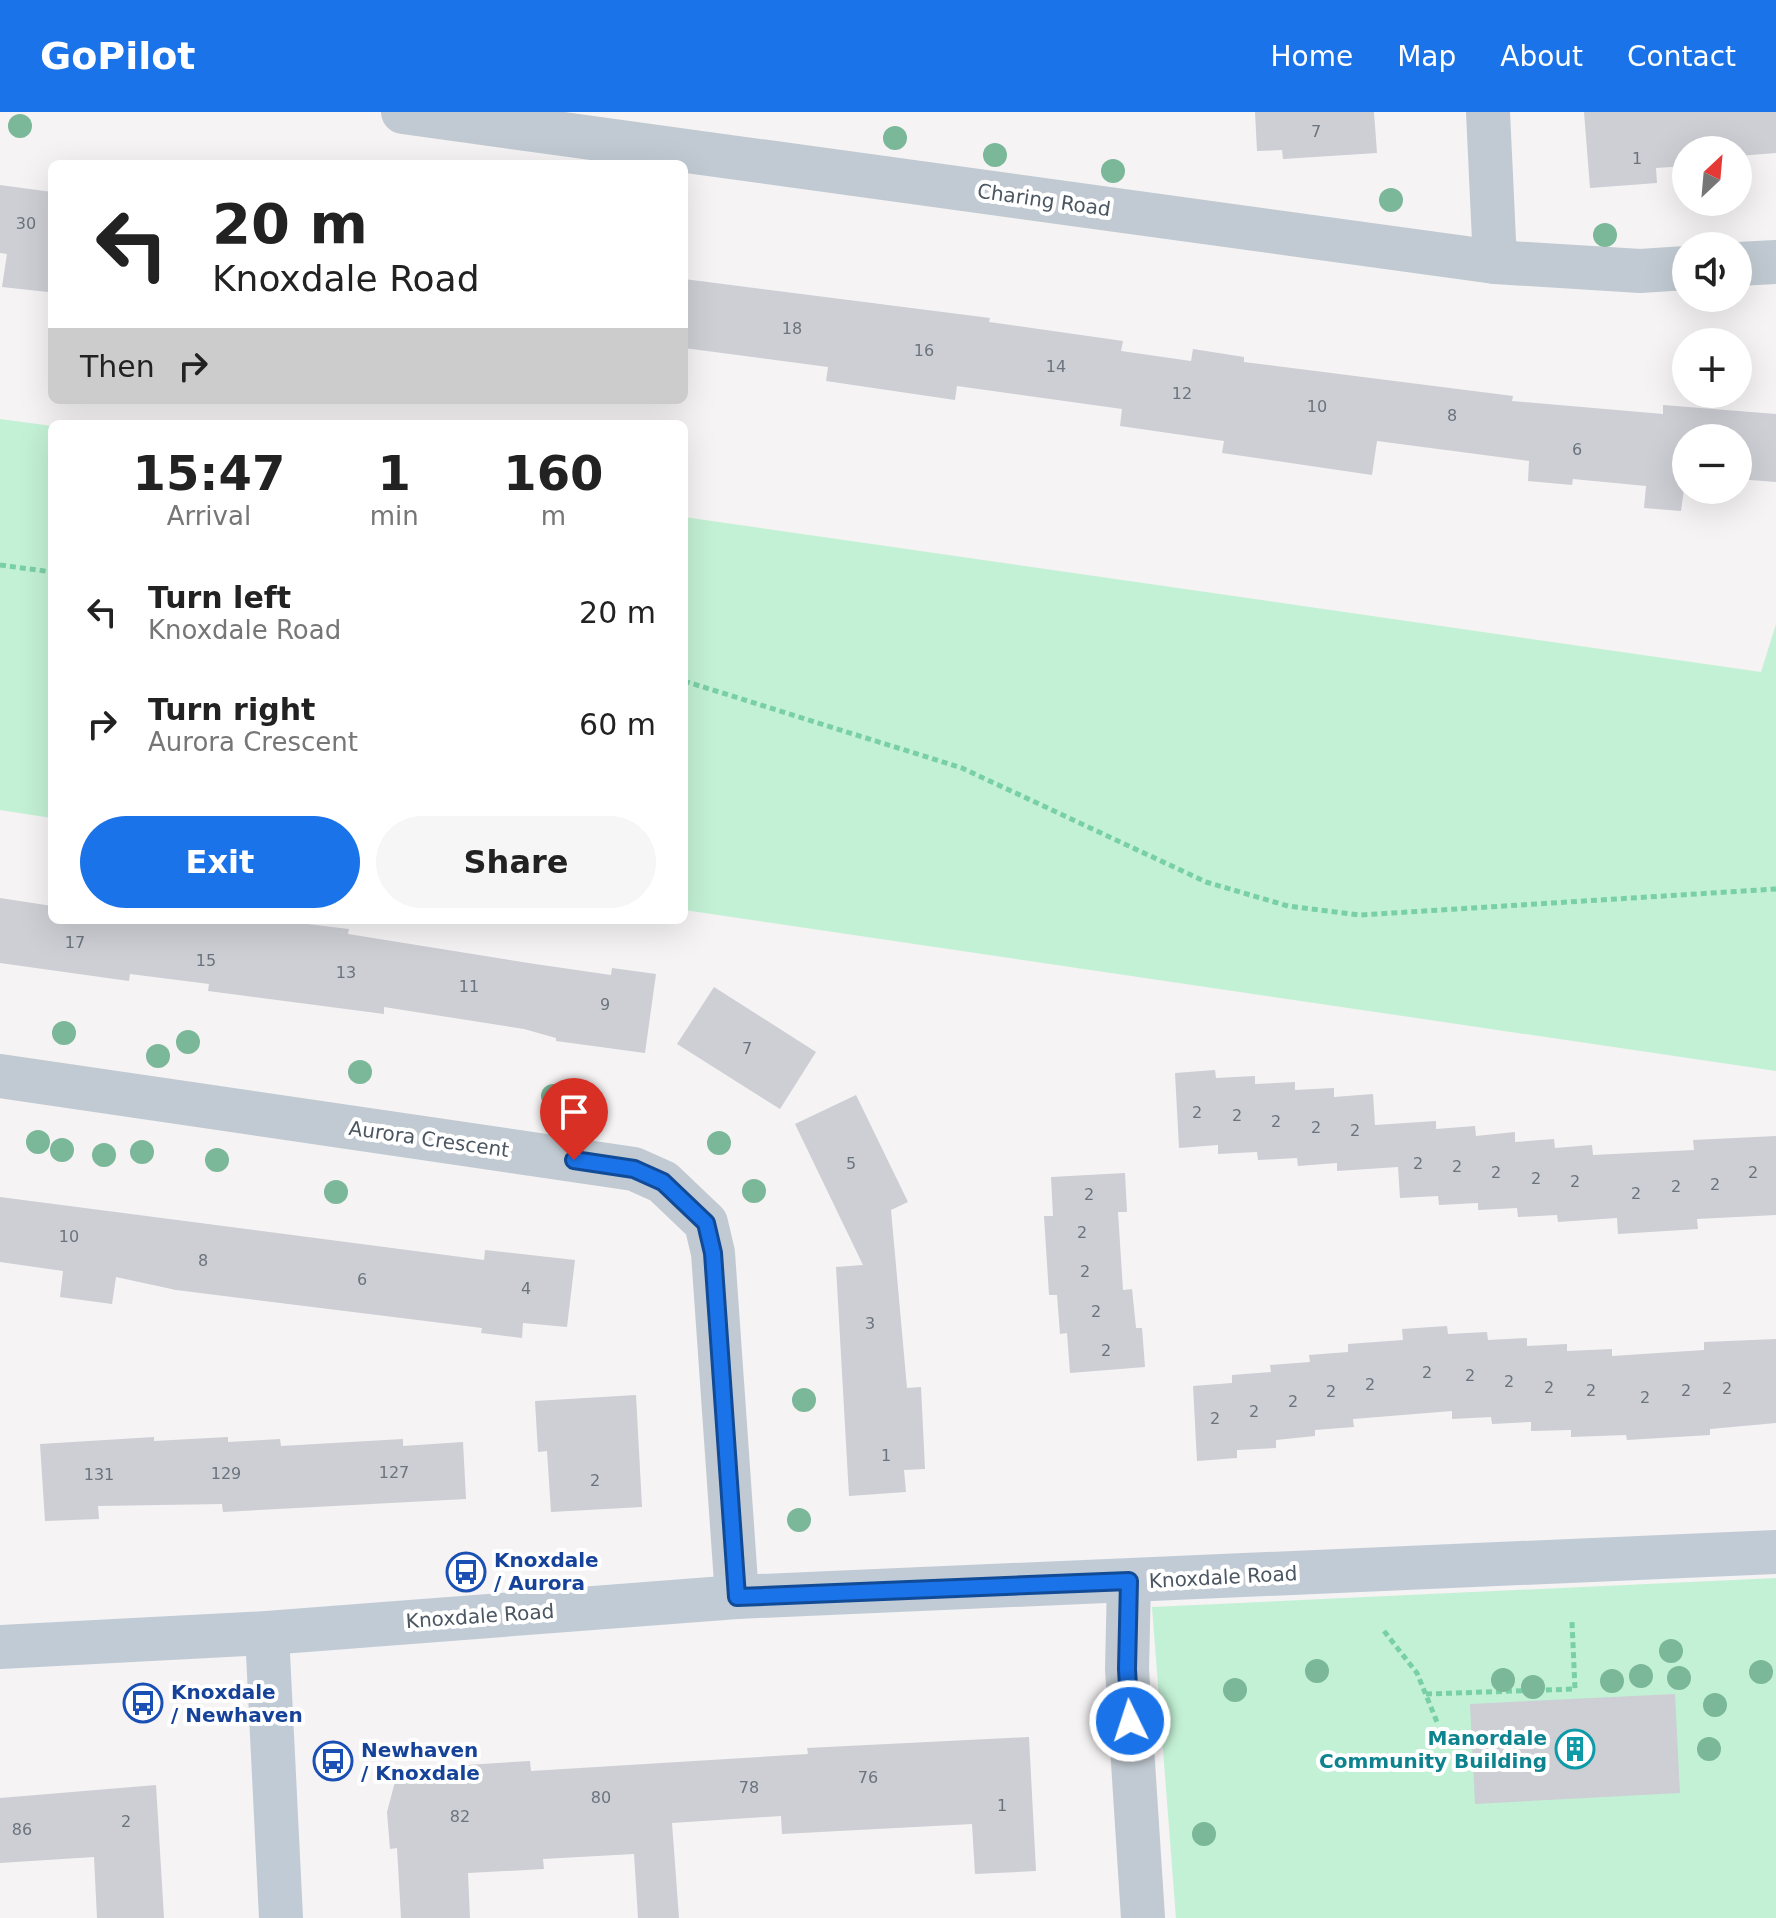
<!DOCTYPE html>
<html lang="en">
<head>
<meta charset="utf-8">
<style>
	:root { --surface:#fff; --page:#f6f6f6; --text:#222; --muted:#767676; --accent:#1a73e8 }
	body { margin:0; font-family:"DejaVu Sans",sans-serif; background:var(--page); color:var(--text); height:100vh; display:flex; flex-direction:column; font-size:30px; white-space:nowrap }
	* { box-sizing:border-box; margin:0 }
	p { font-size:26px; color:var(--muted) }
	.icon { flex:none; width:44px; height:44px; fill:none; stroke:currentColor; stroke-width:2; stroke-linecap:round; stroke-linejoin:round }
	.map { position:relative; flex:1; overflow:hidden }
	.side { position:absolute; left:48px; top:308px; width:640px; height:504px; display:flex; flex-direction:column; background:var(--surface); border-radius:12px; box-shadow:0 8px 32px #0002 }
	.side>* { flex:none }
	.banner { position:absolute; left:48px; top:48px; width:640px; height:244px; border-radius:12px; box-shadow:0 8px 32px #0002; background:#fff; color:var(--text); overflow:hidden }
	.needle { width:52px; rotate:26deg }
	.tools { position:absolute; left:1672px; top:24px; display:grid; gap:16px }
	.tools a { display:grid; place-items:center; width:80px; height:80px; border-radius:50%; background:var(--surface); box-shadow:0 8px 32px #0002; font-size:40px }
	.pin { position:absolute; display:grid; place-items:center; width:68px; height:68px; color:#fff; margin:-82px -34px; border-radius:50% 50% 50% 0; rotate:-45deg; box-shadow:0 0 8px #0007 }
	.pin .icon { rotate:45deg }
	.me { position:absolute; width:88px; margin:-44px; rotate:356deg; stroke-linejoin:round; filter:drop-shadow(0 0 6px #0008) }
	.turn { display:flex; align-items:center; gap:28px; height:168px; padding:0 32px; font-size:36px }
	.turn .icon { width:104px; height:104px; stroke-width:2.5 }
	.turn b { display:block; font-size:56px; line-height:68px }
	.then { display:flex; align-items:center; height:76px; padding:0 32px; background:#0003; gap:16px; font-size:30px }
	.eta { display:flex; justify-content:space-evenly; align-items:center; height:136px; text-align:center }
	.eta b { font-size:48px; font-weight:700; line-height:56px }
	.button { display:flex; gap:16px; margin-top:auto; padding:16px 32px }
	.button a { flex:1; height:92px; border-radius:48px; background:var(--accent); color:#fff; font-size:32px; font-weight:700; line-height:92px; text-align:center }
	.button a+a { background:var(--page); color:var(--text) }
	ul { padding:0; list-style:none }
	li { display:flex; align-items:center; gap:24px; height:112px; padding:0 32px }
	li div { flex:1 }
	li b { display:block; font-size:30px }
	li em { font-style:normal }
	header { display:flex; align-items:center; gap:48px; box-sizing:border-box; height:112px; padding:0 40px; background:var(--accent); color:#fff }
	header strong { font-size:38px }
	nav { display:flex; gap:44px; margin-inline-start:auto; font-size:28px }
	.map>svg:first-child { display:block }
</style>
</head>
<body>
<header>
<strong>GoPilot</strong>
<nav><a>Home</a><a>Map</a><a>About</a><a>Contact</a></nav>
</header>
<div class="map">
<svg width="1776" height="1806" viewBox="0 0 1776 1806">
	<rect width="100%" height="100%" fill="#f5f3f3"/>
	<!-- green -->
	<g fill="#c3f1d5">
		<path d="M0,307l52,7v392l-52,-8z"/>
		<path d="M684,405l1077,155 15,-48v447l-1092,-161z"/>
		<path d="M1776,1466v340h-600l-24,-311z"/>
	</g>
	<!-- building -->
	<g fill="#cdcfd5">
		<path d="M1255,0h119l3,41 -94,6 -1,-9 -25,1z"/>
		<path d="M1584,0h192v41l-38,3v-6h-52v16l-30,2 1,15 -67,5z"/>
		<path d="M0,73l52,7v74l-4,26 -46,-5 5,-33 -7,-1z"/>
		<path d="M684,167l306,39 -1,4 134,19 -2,10 70,10 2,-12 51,8v5l269,34 -1,5 151,13v-9l113,9v68l-38,-3v-41h-52v37l-5,36 -37,-3 2,-22 -73,-7 -1,6 -44,-4 1,-20 -152,-20 -5,34 -150,-22 2,-12 -104,-15 2,-17 -165,-23 -2,14 -129,-19 2,-14 -144,-19z"/>
		<path d="M0,786l52,8v14h222l75,9 -1,5 187,30 76,11 1,-7 44,6 -11,79 -89,-12v-3l-32,-9 -140,-22v7l-176,-23 1,-7 -79,-10 -1,7 -129,-18z"/>
		<path d="M714,875l102,65 -36,57 -103,-65z"/>
		<path d="M1215,958l1,8 39,-2v8l40,-2v8l39,-2v9l39,-3 2,31 61,-4v8l39,-3 1,10 39,-4v10l39,-3 1,9 37,-3 1,10 101,-5 -1,-10 83,-4v79l-79,4 1,10 -80,5 -1,-16 -59,4 -1,-7 -39,2 -1,-9 -39,2v-7l-39,2 -1,-9 -38,2 -2,-31 -61,4v-8l-39,3 -1,-8 -39,2 -1,-8 -39,2v-9l-39,3 -4,-75z"/>
		<path d="M856,983l52,107 -17,8 16,178 14,-1 4,82 -21,1 2,22 -57,4 -13,-229 27,-2 -68,-141z"/>
		<path d="M1125,1061l2,39h-9l5,78 9,-1 4,39h6l3,39 -75,6 -3,-40 -7,1 -3,-39h-8l-5,-79h9l-2,-39z"/>
		<path d="M0,1085l484,63 1,-10 90,10 -8,67 -44,-4 -1,15 -41,-5 1,-5 -306,-38 -60,-13 -4,27 -52,-7 3,-26 -63,-9z"/>
		<path d="M1447,1214l1,8 39,-2 1,8 39,-2v8l40,-2v7l45,-2v7l92,-6v-8l72,-3v84l-66,6v6l-83,5 -1,-5 -55,2v-7l-40,1v-9l-39,2 -1,-7 -39,2v-8l-99,8 1,8 -39,3v6l-39,4v8l-39,2v8l-40,3 -4,-75 39,-3v-8l39,-3 -1,-7 40,-3 -1,-7 39,-3v-8l55,-4 -1,-11z"/>
		<path d="M636,1283l6,112 -91,5 -4,-61 -9,1 -3,-51z"/>
		<path d="M154,1325v4l74,-4v5l52,-3 1,7 122,-7v7l60,-4 3,57 -243,13 -1,-8 -124,2 1,13 -54,2 -5,-77z"/>
		<path d="M1675,1582l5,99 -205,11 -5,-100z"/>
		<path d="M1029,1625l7,134 -61,3 -3,-50 -190,10 -1,-18 -109,7 7,95h-41l-4,-64 -91,5 1,10 -76,4 2,45h-69l-4,-70 -7,1 -3,-37 9,-34 22,-2 -1,-8 113,-7 1,10 277,-17 -1,-6z"/>
		<path d="M156,1673l8,133h-67l-3,-61 -94,6v-65z"/>
	</g>
	<g fill="none" stroke-linecap="round" stroke-linejoin="round">
		<!-- path -->
		<g stroke="#7ad0a6" stroke-width="5" stroke-dasharray="6 4" stroke-linecap="butt">
			<path d="M0,453l52,7"/>
			<path d="M684,569l278,87 244,114 82,24 72,9 416,-26"/>
			<path d="M1384,1519l33,42 20,49"/>
			<path d="M1426,1582l149,-5 -3,-67"/>
		</g>
		<!-- street -->
		<g stroke="#c1cad2" stroke-width="44">
			<path d="M403,0l1092,150 145,9 46,-3"/>
			<path d="M1488,0l7,150"/>
			<path d="M1738,152l38,-2"/>
			<path d="M0,964l634,93 29,13 43,41 7,30 24,344"/>
			<path d="M1129,1469l-2,88 16,249"/>
		</g>
		<!-- secondary -->
		<g stroke="#c1cbd6" stroke-width="44">
			<path d="M267,1521l14,285"/>
			<path d="M0,1535l267,-14 470,-36 1039,-45"/>
		</g>
	</g>
	<!-- trees -->
	<g fill="#7bb799">
		<circle cx="20" cy="14" r="12"/>
		<circle cx="895" cy="26" r="12"/>
		<circle cx="995" cy="43" r="12"/>
		<circle cx="1113" cy="59" r="12"/>
		<circle cx="1391" cy="88" r="12"/>
		<circle cx="1605" cy="123" r="12"/>
		<circle cx="64" cy="921" r="12"/>
		<circle cx="188" cy="930" r="12"/>
		<circle cx="158" cy="944" r="12"/>
		<circle cx="360" cy="960" r="12"/>
		<circle cx="553" cy="984" r="12"/>
		<circle cx="38" cy="1030" r="12"/>
		<circle cx="719" cy="1031" r="12"/>
		<circle cx="62" cy="1038" r="12"/>
		<circle cx="142" cy="1040" r="12"/>
		<circle cx="104" cy="1043" r="12"/>
		<circle cx="217" cy="1048" r="12"/>
		<circle cx="754" cy="1079" r="12"/>
		<circle cx="336" cy="1080" r="12"/>
		<circle cx="804" cy="1288" r="12"/>
		<circle cx="799" cy="1408" r="12"/>
		<circle cx="1671" cy="1539" r="12"/>
		<circle cx="1317" cy="1559" r="12"/>
		<circle cx="1761" cy="1560" r="12"/>
		<circle cx="1641" cy="1564" r="12"/>
		<circle cx="1679" cy="1566" r="12"/>
		<circle cx="1503" cy="1568" r="12"/>
		<circle cx="1612" cy="1569" r="12"/>
		<circle cx="1533" cy="1575" r="12"/>
		<circle cx="1235" cy="1578" r="12"/>
		<circle cx="1715" cy="1593" r="12"/>
		<circle cx="1709" cy="1637" r="12"/>
		<circle cx="1204" cy="1722" r="12"/>
	</g>
	<g fill="none" stroke-linecap="round" stroke-linejoin="round">
		<defs>
			<path id="route" d="M574,1048l60,9 29,13 43,41 7,30 24,344 392,-16 -2,88 3,52"/>
		</defs>
		<!-- route casing -->
		<use href="#route" stroke="#114b97" stroke-width="20"/>
		<!-- route -->
		<use href="#route" stroke="#1a73e8" stroke-width="14"/>
	</g>
	<!-- icons -->
	<defs>
		<symbol id="bus-ring" viewBox="-11 -11 22 22"><circle r="9.5" fill="#fff" stroke="#1a4fb4" stroke-width="1.5"/><path d="M-5-6H5V4H4V6H2V4H-2V6H-4V4H-5ZM-3.5-4V0h7V-4ZM-3.5 1.2v1.5H-2V1.2ZM2 1.2v1.5H3.5V1.2Z" fill="#1a4fb4"/></symbol>
		<symbol id="building-ring" viewBox="-11 -11 22 22"><circle r="9.5" fill="#fff" stroke="#0f9aa8" stroke-width="1.5"/><path d="M-4-6H4V6H1V3H-1V6H-4ZM-2.5-4.3h1.7v1.8h-1.7ZM.8-4.3h1.7v1.8H.8ZM-2.5-1h1.7V.8h-1.7ZM.8-1h1.7V.8H.8Z" fill="#0f9aa8"/></symbol>
	</defs>
	<g fill-rule="evenodd">
		<use href="#bus-ring" x="444" y="1438" width="44" height="44"/>
		<use href="#bus-ring" x="121" y="1569" width="44" height="44"/>
		<use href="#building-ring" x="1553" y="1615" width="44" height="44"/>
		<use href="#bus-ring" x="311" y="1627" width="44" height="44"/>
	</g>
	<g text-anchor="middle" dominant-baseline="central" stroke-width="8" stroke-linejoin="round" paint-order="stroke">
		<!-- number labels -->
		<g font-size="16" fill="#6b747e">
			<text x="1316" y="19">7</text>
			<text x="1637" y="46">1</text>
			<text x="26" y="111">30</text>
			<text x="792" y="216">18</text>
			<text x="924" y="238">16</text>
			<text x="1056" y="254">14</text>
			<text x="1182" y="281">12</text>
			<text x="1317" y="294">10</text>
			<text x="1452" y="303">8</text>
			<text x="1577" y="337">6</text>
			<text x="75" y="830">17</text>
			<text x="206" y="848">15</text>
			<text x="346" y="860">13</text>
			<text x="469" y="874">11</text>
			<text x="605" y="892">9</text>
			<text x="747" y="936">7</text>
			<text x="1197" y="1000">2</text>
			<text x="1237" y="1003">2</text>
			<text x="1276" y="1009">2</text>
			<text x="1316" y="1015">2</text>
			<text x="1355" y="1018">2</text>
			<text x="851" y="1051">5</text>
			<text x="1418" y="1051">2</text>
			<text x="1457" y="1054">2</text>
			<text x="1496" y="1060">2</text>
			<text x="1753" y="1060">2</text>
			<text x="1536" y="1066">2</text>
			<text x="1575" y="1069">2</text>
			<text x="1715" y="1072">2</text>
			<text x="1676" y="1074">2</text>
			<text x="1636" y="1081">2</text>
			<text x="1089" y="1082">2</text>
			<text x="1082" y="1120">2</text>
			<text x="69" y="1124">10</text>
			<text x="203" y="1148">8</text>
			<text x="1085" y="1159">2</text>
			<text x="362" y="1167">6</text>
			<text x="526" y="1176">4</text>
			<text x="1096" y="1199">2</text>
			<text x="870" y="1211">3</text>
			<text x="1106" y="1238">2</text>
			<text x="1427" y="1260">2</text>
			<text x="1470" y="1263">2</text>
			<text x="1509" y="1269">2</text>
			<text x="1370" y="1272">2</text>
			<text x="1549" y="1275">2</text>
			<text x="1727" y="1276">2</text>
			<text x="1591" y="1278">2</text>
			<text x="1686" y="1278">2</text>
			<text x="1331" y="1279">2</text>
			<text x="1645" y="1285">2</text>
			<text x="1293" y="1289">2</text>
			<text x="1254" y="1299">2</text>
			<text x="1215" y="1306">2</text>
			<text x="886" y="1343">1</text>
			<text x="394" y="1360">127</text>
			<text x="226" y="1361">129</text>
			<text x="99" y="1362">131</text>
			<text x="595" y="1368">2</text>
			<text x="868" y="1665">76</text>
			<text x="749" y="1675">78</text>
			<text x="601" y="1685">80</text>
			<text x="1002" y="1693">1</text>
			<text x="460" y="1704">82</text>
			<text x="126" y="1709">2</text>
			<text x="22" y="1717">86</text>
		</g>
		<!-- street labels -->
		<g font-size="20" fill="#4a5661" stroke="#fff">
			<text transform="translate(1044 88) rotate(8)">Charing Road</text>
			<text transform="translate(429 1027) rotate(8)">Aurora Crescent</text>
			<text transform="translate(1223 1465) rotate(-3)">Knoxdale Road</text>
			<text transform="translate(480 1504) rotate(-4)">Knoxdale Road</text>
		</g>
		<!-- transit labels -->
		<g font-size="20" font-weight="bold" fill="#164399" stroke="#fff" text-anchor="start">
			<text x="494" y="1448">Knoxdale<tspan x="494" dy="23">/ Aurora</tspan></text>
			<text x="171" y="1580">Knoxdale<tspan x="171" dy="23">/ Newhaven</tspan></text>
			<text x="361" y="1638">Newhaven<tspan x="361" dy="23">/ Knoxdale</tspan></text>
		</g>
		<!-- culture labels -->
		<g font-size="20" font-weight="bold" fill="#0d838f" stroke="#fff" text-anchor="end">
			<text x="1547" y="1626">Manordale<tspan x="1547" dy="23">Community Building</tspan></text>
		</g>
	</g>
</svg>
<div class="tools">
<a><svg class="needle" viewBox="-14 -14 28 28"><path d="M0-13l5 13h-10z" fill="#e53935"/><path d="M0 13l5-13h-10z" fill="#767676"/></svg></a>
<a><svg class="icon" aria-label="sound" viewBox="0 0 24 24"><path d="M4 9h4l5-4v14l-5-4H4zM17 9q2 3 0 6"/></svg></a>
<a>+</a>
<a>−</a>
</div>
<div class="pin" style="left:574px;top:1048px;background:#d93025"><svg class="icon" aria-label="arrive" viewBox="0 0 24 24"><path d="M6 21V4h12l-3 4 3 4H6"/></svg></div>
<svg class="me" style="left:1130px;top:1609px" viewBox="-20 -20 40 40"><circle r="17" fill="#1a73e8" stroke="#fff" stroke-width="3"/><path d="M0-11L8 9 0 5-8 9z" fill="#fff"/></svg>
<div class="banner">
<div class="turn"><svg class="icon" aria-label="left" viewBox="0 0 24 24"><path d="M17 20v-9H6M10 6l-5 5 5 5"/></svg><div><b>20 m</b>Knoxdale Road</div></div>
<div class="then">Then<svg class="icon" aria-label="right" viewBox="0 0 24 24"><path d="M7 20v-9h11M14 6l5 5-5 5"/></svg></div>
</div>
<section class="side">
<div class="eta">
<div><b>15:47</b><p>Arrival</p></div>
<div><b>1</b><p>min</p></div>
<div><b>160</b><p>m</p></div>
</div>
<ul>
<li><svg class="icon" aria-label="left" viewBox="0 0 24 24"><path d="M17 20v-9H6M10 6l-5 5 5 5"/></svg><div><b>Turn left</b><p>Knoxdale Road</p></div><em>20 m</em></li>
<li><svg class="icon" aria-label="right" viewBox="0 0 24 24"><path d="M7 20v-9h11M14 6l5 5-5 5"/></svg><div><b>Turn right</b><p>Aurora Crescent</p></div><em>60 m</em></li>
</ul>
<div class="button"><a>Exit</a><a>Share</a></div>
</section>
</div>
</body>
</html>
